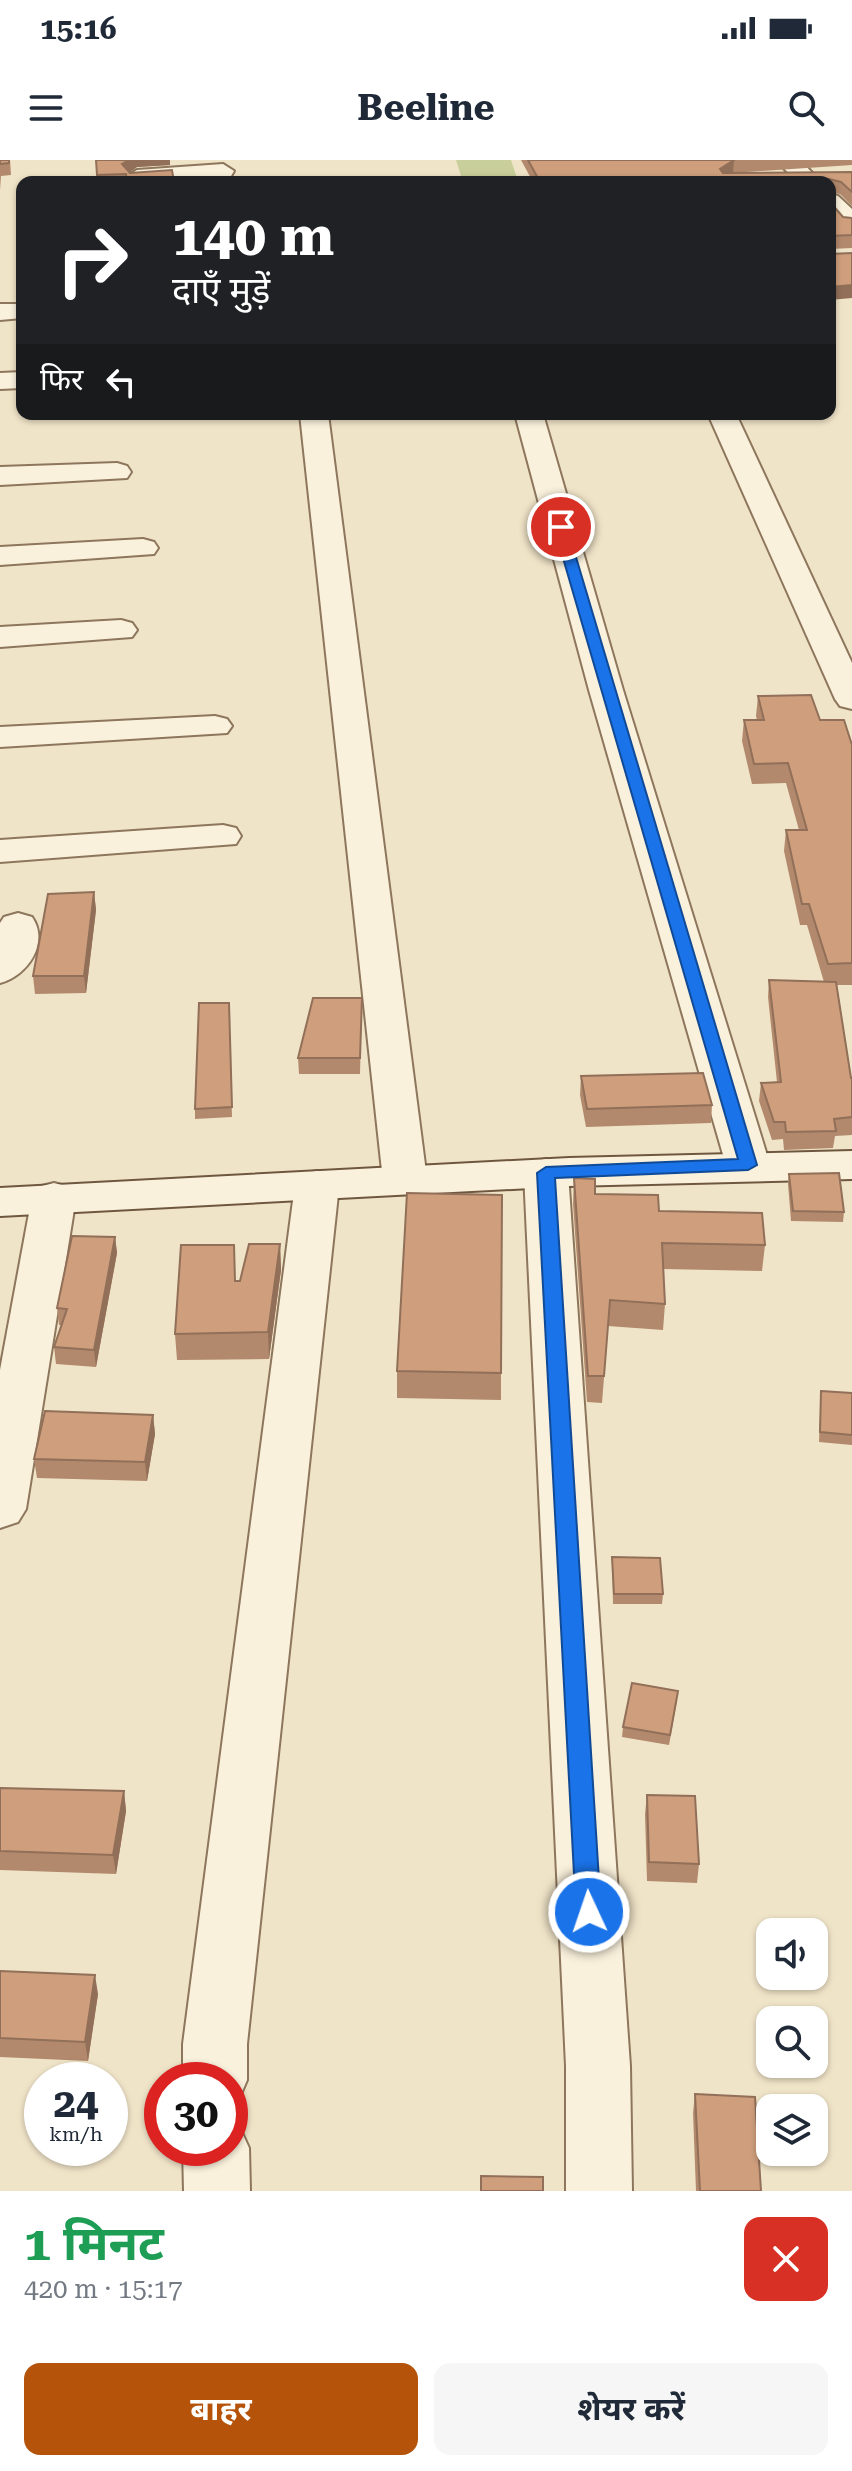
<!DOCTYPE html>
<html lang="hi">
<head>
<meta charset="utf-8">
<style>
	:root { --surface:#fff; --page:#f6f6f7; --text:#1f2937; --muted:#747a83; --accent:#b45309 }
	body { margin:0; font-family:"Roboto Serif","Noto Sans Devanagari",serif; background:var(--page); color:var(--text); height:100vh; display:flex; flex-direction:column; font-size:30px; white-space:nowrap }
	* { box-sizing:border-box; margin:0 }
	p { font-size:26px; color:var(--muted) }
	.icon { flex:none; width:44px; height:44px; fill:none; stroke:currentColor; stroke-width:2; stroke-linecap:round; stroke-linejoin:round }
	.map { position:relative; height:2031px; overflow:hidden }
	.drawer { display:flex; flex-direction:column; background:var(--surface); flex:1 }
	.drawer>* { flex:none }
	.guide { position:absolute; left:16px; top:16px; width:820px; height:244px; border-radius:16px; box-shadow:0 2px 6px #0004; background:#202124; color:#fff; overflow:hidden }
	.buttons { position:absolute; left:756px; top:1758px; display:grid; gap:16px }
	.buttons a { display:grid; place-items:center; width:72px; height:72px; border-radius:16px; background:var(--surface); box-shadow:0 2px 6px #0004; font-size:40px }
	.speed { position:absolute; left:24px; top:1902px; display:flex; gap:16px; font-size:40px; font-weight:700; text-align:center }
	.speed>* { display:grid; place-content:center; width:104px; height:104px; border-radius:50%; background:var(--surface); box-shadow:0 2px 6px #0004; line-height:1 }
	.speed small { font-size:20px; font-weight:400 }
	.speed .limit { border:12px solid #d22; background:#fff; color:#111 }
	.pin { position:absolute; display:grid; place-items:center; width:68px; height:68px; color:#fff; margin:-34px; border:4px solid #fff; border-radius:50%; box-shadow:0 2px 8px #0007 }
	.me { position:absolute; width:88px; margin:-44px; rotate:357deg; stroke-linejoin:round; filter:drop-shadow(0 0 6px #0008) }
	.turn { display:flex; align-items:center; gap:28px; height:168px; padding:0 24px; font-size:36px }
	.turn .icon { width:104px; height:104px; stroke-width:2.5 }
	.turn b { display:block; font-size:56px; line-height:68px }
	.then { display:flex; align-items:center; height:76px; padding:0 24px; background:#0003; gap:16px; font-size:30px }
	.round { display:grid; place-items:center; flex:none; width:84px; height:84px; border-radius:16px; background:var(--page) }
	.head { display:flex; align-items:center; justify-content:space-between; height:136px; padding:0 24px }
	h1 { font-size:48px; font-weight:700; line-height:60px; color:#1e9e55 }
	.cta { display:flex; gap:16px; margin-top:auto; padding:16px 24px }
	.cta a { flex:1; height:92px; border-radius:16px; background:var(--accent); color:#fff; font-size:32px; font-weight:700; line-height:92px; text-align:center }
	.cta a+a { background:var(--page); color:var(--text) }
	.status { display:flex; justify-content:space-between; align-items:center; height:56px; padding:0 40px; background:var(--surface); direction:ltr }
	.status svg { height:22px; fill:currentColor }
	header { display:flex; justify-content:space-between; align-items:center; height:104px; padding:0 24px; background:var(--surface); font-size:36px; font-weight:700 }
	.map>svg:first-child { display:block }
</style>
</head>
<body>
<div class="status"><b>15:16</b><svg viewBox="0 0 49 12"><path d="M0 12V9h3v3zM5 12V6h3v6zM10 12V3h3v9zM15 12V0h3v12zM26 1h20v11H26zM47 4h2v5h-2z"/></svg></div>
<header><svg class="icon" aria-label="menu" viewBox="0 0 24 24"><path d="M4 6h16M4 12h16M4 18h16"/></svg>Beeline<svg class="icon" aria-label="search" viewBox="0 0 24 24"><circle cx="10" cy="10" r="6"/><path d="M15 15l6 6"/></svg></header>
<div class="map">
<svg width="852" height="2031" viewBox="0 0 852 2031">
	<rect width="100%" height="100%" fill="#f0e4c8"/>
	<!-- green -->
	<path fill="#c9cf9b" d="M456,0h55l6,18 -55,1z"/>
	<g fill="none" stroke-linecap="round" stroke-linejoin="round">
		<defs>
			<g id="minor">
				<path d="M776,0h24l21,22h-24z"/>
				<path d="M223,4l11,7 -3,5 -100,6 -5,-5 11,-7z"/>
				<path d="M830,34l8,2 14,13v20l-8,-2 -14,-14z"/>
				<path d="M0,144h22v14l-22,2z"/>
				<path d="M22,212v16l-22,1v-16z"/>
				<path d="M300,254h28l99,766 -6,10 -16,4 -16,-4 -6,-10z"/>
				<path d="M515,254h28l80,276 147,475 -7,10 -15,4 -15,-4 -7,-10 -137,-475z"/>
				<path d="M708,254h28l116,249v46l-12,-3 -5,-7z"/>
				<path d="M117,303l10,3 4,6 -4,6 -127,7v-18z"/>
				<path d="M143,379l11,3 4,6 -4,6 -154,11v-18z"/>
				<path d="M121,460l11,3 5,7 -5,7 -132,10v-20z"/>
				<path d="M215,556l12,3 5,7 -5,7 -227,14v-20z"/>
				<path d="M223,665l13,3 5,8 -5,8 -236,18v-22z"/>
				<path d="M18,753l14,4c18,26 -5,59 -32,66v-60l4,-6z"/>
				<path d="M546,999l16,4 6,10 62,893 2,125h-66v-125l-42,-893 6,-10z"/>
				<path d="M317,1011l16,4 6,10 -92,859v36l-9,21 -8,3v-24h-47v-36l112,-859 6,-10z"/>
				<path d="M54,1023l16,4 6,10 -50,312 -8,13 -18,6v-158l32,-173 6,-10z"/>
				<path d="M230,1963l9,3 10,22 1,43h-66l-1,-43h47z"/>
			</g>
			<path id="secondary" d="M852,991v28l-283,7 -569,30v-28l569,-30z"/>
		</defs>
		<!-- minor casing -->
		<use href="#minor" stroke="#8d765c" stroke-width="4"/>
		<!-- secondary casing -->
		<use href="#secondary" stroke="#6f573f" stroke-width="4"/>
		<!-- minor -->
		<use href="#minor" fill="#faf1dc" fill-rule="evenodd"/>
		<!-- secondary -->
		<use href="#secondary" fill="#faf1dc" fill-rule="evenodd"/>
	</g>
	<!-- wall -->
	<g fill="#b2896c">
		<path d="M0,0h10l1,15 -10,1 -1,14z"/>
		<path d="M96,0l74,5 -33,2 -7,5 44,10h-77z"/>
		<path d="M521,0h331v6v-1l-120,8 120,-1v34l-12,-12 -10,-2v-10h-297z"/>
		<path d="M830,42l13,15 9,1v30l-22,1z"/>
		<path d="M758,536l62,24 32,25v240h-15l14,93h1v57l-17,1 -2,12 -49,2 -1,-11 -11,1 -13,-39 2,-18 16,-1 -9,-85 1,-17 55,2 -17,-57h-7l-16,-74 2,-21h13l-13,-47 -34,1 -10,-43 2,-21h13l-1,-4z"/>
		<path d="M94,732l2,18 -10,83 -51,1 -2,-18z"/>
		<path d="M362,838l-2,76h-61l-1,-16z"/>
		<path d="M229,843l3,114 -37,2v-10z"/>
		<path d="M581,916l131,29 -1,18 -125,4 -6,-32z"/>
		<path d="M789,1014l55,38 -1,10 -52,-1 -3,-37z"/>
		<path d="M574,1018l21,16 64,17 106,34 -3,26 -99,-2 2,35 -2,26 -55,-4 -6,77 -15,-1 -14,-198z"/>
		<path d="M115,1077l2,16 -21,114 -40,-3 -2,-17 7,-22h-2l-2,-17z"/>
		<path d="M280,1084l1,26 -12,89 -92,1 -2,-26 61,-53h4z"/>
		<path d="M397,1211l104,2v27l-104,-2z"/>
		<path d="M821,1231l31,2v52l-33,-3z"/>
		<path d="M153,1255l2,19 -8,47 -110,-3 -3,-19z"/>
		<path d="M612,1397l51,37 -1,10h-49z"/>
		<path d="M677,1541l-8,44 -47,-8 1,-10z"/>
		<path d="M0,1628l124,3 2,20 -10,63 -116,-4z"/>
		<path d="M647,1635l52,69 -2,19 -50,-2 -2,-67z"/>
		<path d="M0,1811l98,23 -10,67 -88,-4z"/>
		<path d="M695,1934l66,97h-65l-3,-78z"/>
	</g>
	<!-- shaded-wall -->
	<g fill="#916f58">
		<path d="M129,0h41v5l-33,2 -11,8 -4,-11z"/>
		<path d="M734,0l-1,12 -14,10 1,-13z"/>
		<path d="M852,125v13l-22,2v-13z"/>
		<path d="M94,732l2,18 -10,83 -2,-17z"/>
		<path d="M115,1077l2,16 -21,114 -2,-17z"/>
		<path d="M280,1084l1,26 -12,89 -1,-27z"/>
		<path d="M153,1255l2,19 -8,47 -2,-19z"/>
		<path d="M124,1631l2,20 -10,63 -3,-19z"/>
		<path d="M95,1815l3,19 -10,67 -3,-19z"/>
	</g>
	<!-- building -->
	<g fill="#cf9f7d" stroke="#916f58" stroke-width="2">
		<path d="M0,0h9v3l-9,1z"/>
		<path d="M96,0h33l-7,4 8,9 42,-3 2,12h-47l-1,-8 -29,1z"/>
		<path d="M528,0h206l-14,9 3,4 129,-1v20l-11,-10 -12,-3v3h-289z"/>
		<path d="M830,42l13,15 9,1v17l-22,1z"/>
		<path d="M852,93v32l-22,2v-33z"/>
		<path d="M811,535l9,25h24l8,25v218l-24,1 -19,-60h-7l-16,-74h21l-19,-67 -34,1 -10,-44h20l-6,-24z"/>
		<path d="M94,732l-10,84h-51l15,-82z"/>
		<path d="M769,820l67,2 15,96h1v39l-18,2 2,12 -50,1 -1,-10h-11l-13,-39 20,-1z"/>
		<path d="M313,838h49l-2,60h-62z"/>
		<path d="M199,843h30l3,104 -37,2z"/>
		<path d="M703,913l9,32 -125,4 -6,-33z"/>
		<path d="M839,1013l5,39 -51,-1 -4,-37z"/>
		<path d="M574,1018l21,1v15l63,1 1,16 103,2 3,32 -103,-2 3,61 -55,-4 -6,76h-16z"/>
		<path d="M407,1033l95,2 -1,178 -104,-2z"/>
		<path d="M72,1076l43,1 -21,113 -40,-3 13,-38 -10,-1z"/>
		<path d="M249,1084h31l-12,88 -93,2 6,-89h53l1,36h5z"/>
		<path d="M821,1231l31,2v42l-32,-3z"/>
		<path d="M45,1251l108,4 -8,47 -111,-3z"/>
		<path d="M612,1397l48,1 3,36h-49z"/>
		<path d="M632,1523l46,8 -8,44 -47,-8z"/>
		<path d="M0,1628l124,3 -11,64 -113,-4z"/>
		<path d="M647,1635l48,1 4,68 -50,-2z"/>
		<path d="M0,1811l95,4 -10,67 -85,-4z"/>
		<path d="M695,1934l60,3 6,94h-61z"/>
		<path d="M481,2016l62,1v14h-62z"/>
	</g>
	<!-- route -->
	<path fill="#1a73e8" stroke="#114b97" stroke-width="2" d="M561,364l6,3 190,638 -9,5 -193,8 46,734 -3,8 -9,3 -9,-3 -4,-8 -39,-739 9,-6 192,-8 -184,-632z"/>
</svg>
<div class="buttons">
<a><svg class="icon" aria-label="sound" viewBox="0 0 24 24"><path d="M4 9h4l5-4v14l-5-4H4zM17 9q2 3 0 6"/></svg></a>
<a><svg class="icon" aria-label="search" viewBox="0 0 24 24"><circle cx="10" cy="10" r="6"/><path d="M15 15l6 6"/></svg></a>
<a><svg class="icon" aria-label="layers" viewBox="0 0 24 24"><path d="M12 4l9 5-9 5-9-5zM3 14l9 5 9-5"/></svg></a>
</div>
<div class="speed"><div>24<small>km/h</small></div><div class="limit">30</div></div>
<div class="pin" style="left:561px;top:367px;background:#d93025"><svg class="icon" aria-label="arrive" viewBox="0 0 24 24"><path d="M6 21V4h12l-3 4 3 4H6"/></svg></div>
<svg class="me" style="left:589px;top:1752px" viewBox="-20 -20 40 40"><circle r="17" fill="#1a73e8" stroke="#fff" stroke-width="3"/><path d="M0-11L8 9 0 5-8 9z" fill="#fff"/></svg>
<div class="guide">
<div class="turn"><svg class="icon" aria-label="right" viewBox="0 0 24 24"><path d="M7 20v-9h11M14 6l5 5-5 5"/></svg><div><b>140 m</b>दाएँ मुड़ें</div></div>
<div class="then">फिर<svg class="icon" aria-label="left" viewBox="0 0 24 24"><path d="M17 20v-9H6M10 6l-5 5 5 5"/></svg></div>
</div>
</div>
<section class="drawer">
<div class="head"><div><h1>1 मिनट</h1><p>420 m · 15:17</p></div><a class="round" style="background:#d93025;color:#fff"><svg class="icon" aria-label="close" viewBox="0 0 24 24"><path d="M6 6l12 12M18 6L6 18"/></svg></a></div>
<div class="cta"><a>बाहर</a><a>शेयर करें</a></div>
</section>
</body>
</html>
